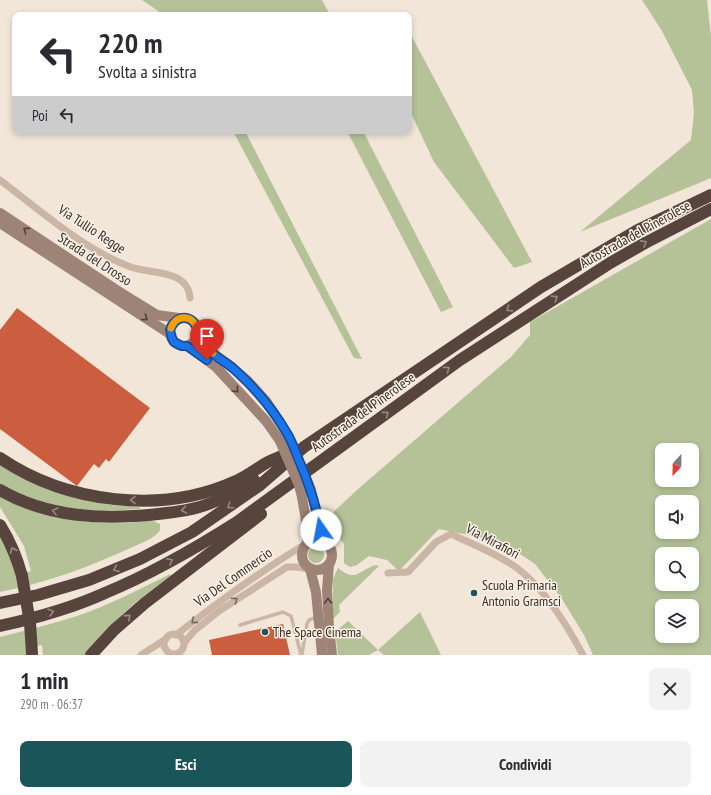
<!DOCTYPE html>
<html lang="it">
<head>
<meta charset="utf-8">
<style>
	:root { --surface:#fff; --page:#f2f2f3; --text:#2b2b33; --muted:#7c7c81; --accent:#1a5659 }
	body { margin:0; font-family:"PT Sans Narrow",sans-serif; background:var(--page); color:var(--text); height:100vh; display:flex; flex-direction:column; font-size:15px; white-space:nowrap }
	* { box-sizing:border-box; margin:0 }
	p { font-size:13px; color:var(--muted) }
	.icon { flex:none; width:22px; height:22px; fill:none; stroke:currentColor; stroke-width:2; stroke-linecap:round; stroke-linejoin:round }
	.map { position:relative; height:655px; overflow:hidden }
	.panel { display:flex; flex-direction:column; background:var(--surface); flex:1 }
	.panel>* { flex:none }
	.hud { position:absolute; left:12px; top:12px; width:400px; height:122px; border-radius:8px; box-shadow:0 2px 6px #0003; background:#fff; color:var(--text); overflow:hidden }
	.needle { width:26px; rotate:202deg }
	.buttons { position:absolute; left:655px; top:443px; display:grid; gap:8px }
	.buttons a { display:grid; place-items:center; width:44px; height:44px; border-radius:8px; background:var(--surface); box-shadow:0 2px 6px #0003; font-size:20px }
	.pin { position:absolute; display:grid; place-items:center; width:34px; height:34px; color:#fff; margin:-41px -17px; border-radius:50% 50% 50% 0; rotate:-45deg; box-shadow:0 0 4px #0007 }
	.pin .icon { rotate:45deg }
	.me { position:absolute; width:44px; margin:-22px; rotate:348deg; stroke-linejoin:round; filter:drop-shadow(0 0 3px #0008) }
	.turn { display:flex; align-items:center; gap:14px; height:84px; padding:0 20px; font-size:18px }
	.turn .icon { width:52px; height:52px; stroke-width:2.5 }
	.turn b { display:block; font-size:28px; line-height:34px }
	.then { display:flex; align-items:center; height:38px; padding:0 20px; background:#0003; gap:8px; font-size:15px }
	.round { display:grid; place-items:center; flex:none; width:42px; height:42px; border-radius:8px; background:var(--page) }
	.summary { display:flex; align-items:center; justify-content:space-between; height:68px; padding:0 20px }
	h1 { font-size:24px; font-weight:700; line-height:30px }
	.cta { display:flex; gap:8px; margin-top:auto; padding:8px 20px }
	.cta a { flex:1; height:46px; border-radius:8px; background:var(--accent); color:#fff; font-size:16px; font-weight:700; line-height:46px; text-align:center }
	.cta a+a { background:var(--page); color:var(--text) }
	.map>svg:first-child { display:block }
</style>
</head>
<body>
<div class="map">
<svg width="711" height="655" viewBox="0 0 711 655">
	<rect width="100%" height="100%" fill="#f2e6d9"/>
	<!-- green -->
	<g fill="#b5c298" fill-rule="evenodd">
		<path d="M142,0h180l8,15h-166z"/>
		<path d="M642,0h65l4,36v142l-131,54 111,-92 3,-27 -2,-23 -30,-59z"/>
		<path d="M409,33h1l122,229 -18,6 -80,-106 -25,-53z"/>
		<path d="M233,131h12l117,228 -8,-1z"/>
		<path d="M347,131h16l90,176 -12,5z"/>
		<path d="M711,219v436h-118l-9,-20 -22,-36 -27,-35 -33,-22 -63,-13 -40,42 -12,-11 -18,-4 -12,9 -7,2 -6,-4v-19l-19,-24 33,-31 153,-132 19,-22v-13zM662,450h30v30h-30zM662,502h30v30h-30zM662,554h30v30h-30zM662,606h30v30h-30z"/>
		<path d="M0,465l19,11 68,24 24,5 29,2v2c-39,3 -81,2 -118,-13 -7,-3 -15,-8 -22,-11z"/>
		<path d="M0,497l18,8 61,16 25,2h25l22,-3 9,4v6c-5,8 -16,12 -25,16 -43,20 -89,37 -135,46v-59l11,24 5,18 15,-4 -7,-25 -24,-39z"/>
		<circle cx="316" cy="555" r="8"/>
		<path d="M376,565l3,1 -40,39 1,7 -7,7v-40l5,-11c19,15 20,2 38,-3z"/>
		<path d="M170,574l1,2c-32,22 -62,47 -85,79h-43l-1,-10 -15,3v7h-27v-18c26,-7 52,-13 77,-21 32,-11 63,-27 93,-42z"/>
		<path d="M420,612l21,43h-57l-6,-5 -9,5h-31l-3,-23 13,-11 30,29z"/>
	</g>
	<!-- building -->
	<g fill="#cb5e3e">
		<path d="M17,308l133,100 -41,54 -3,-3 -7,9 -5,-4 -17,22 -77,-57v-99z"/>
		<path d="M283,624l7,31h-78l-3,-15z"/>
	</g>
	<g fill="none" stroke-linecap="round" stroke-linejoin="round">
		<!-- lane -->
		<g stroke="#cbb5a4" stroke-width="3.5">
			<path d="M240,625l43,-13 8,4 10,39"/>
			<path d="M302,654l5,-30 2,-4 8,-3"/>
		</g>
		<!-- street -->
		<g stroke="#cbb5a4" stroke-width="7">
			<path d="M0,180c40,30 82,68 128,86 21,9 60,2 62,32"/>
			<path d="M388,573l20,-1 28,-30 15,-8c21,10 47,20 66,34 27,20 50,57 66,87"/>
			<circle cx="174" cy="644" r="10"/>
			<path d="M176,635c42,-33 85,-64 131,-92"/>
			<path d="M184,643l10,-12 25,-20 68,-44h9l14,2"/>
			<path d="M141,655l25,-16"/>
		</g>
		<!-- secondary -->
		<g stroke="#9e8476" stroke-width="10">
			<path d="M0,213l118,78 39,24 22,3"/>
			<path d="M0,223l170,111"/>
			<circle cx="184" cy="332" r="14"/>
			<path d="M198,332l11,18 19,14 20,17 18,20 23,36"/>
			<path d="M187,346l29,21 50,54 14,20"/>
			<path d="M311,490l12,52"/>
			<path d="M302,497l6,35 -1,11"/>
			<circle cx="317" cy="555" r="15"/>
			<path d="M329,564l-2,26 2,37 3,28"/>
			<path d="M310,569l6,23 6,63"/>
		</g>
		<!-- highway -->
		<g stroke="#57453d" stroke-width="12">
			<path d="M0,458c66,45 162,57 236,23 12,-5 21,-13 32,-19 8,-4 17,-7 25,-11"/>
			<path d="M0,490c48,28 104,30 158,24 18,-2 36,-4 53,-11 16,-6 30,-14 43,-23"/>
			<path d="M0,525c10,16 17,33 22,51"/>
			<path d="M0,603l38,-8 51,-15 51,-21 52,-27 68,-47 44,-38 237,-160 97,-57 73,-35"/>
			<path d="M0,626c36,-8 72,-18 105,-33 46,-19 91,-45 132,-71l223,-162 150,-97 35,-20 66,-34"/>
			<path d="M91,655l23,-25 31,-27 116,-89"/>
		</g>
		<!-- secondary-bridge -->
		<g stroke="#9e8476" stroke-width="10">
			<path d="M289,437l22,53"/>
			<path d="M280,441l19,44 3,12"/>
		</g>
		<!-- highway-bridge -->
		<path stroke="#57453d" stroke-width="12" d="M22,576l8,47 2,30"/>
	</g>
	<!-- one-way arrows -->
	<defs><path id="oneway-chevron" d="M-2-3.5L2.5 0L-2 3.5" fill="none" stroke-width="1.6" stroke-linecap="round" stroke-linejoin="round"/></defs>
	<g stroke="#50413a">
		<use href="#oneway-chevron" transform="translate(26 230) rotate(-146)"/>
		<use href="#oneway-chevron" transform="translate(145 318) rotate(34)"/>
		<use href="#oneway-chevron" transform="translate(236 390) rotate(47)"/>
		<use href="#oneway-chevron" transform="translate(328 601) rotate(-92)"/>
	</g>
	<g stroke="#988980">
		<use href="#oneway-chevron" transform="translate(644 243) rotate(-29)"/>
		<use href="#oneway-chevron" transform="translate(555 298) rotate(-33)"/>
		<use href="#oneway-chevron" transform="translate(509 309) rotate(146)"/>
		<use href="#oneway-chevron" transform="translate(447 369) rotate(-36)"/>
		<use href="#oneway-chevron" transform="translate(386 414) rotate(-36)"/>
		<use href="#oneway-chevron" transform="translate(133 500) rotate(-179)"/>
		<use href="#oneway-chevron" transform="translate(230 506) rotate(145)"/>
		<use href="#oneway-chevron" transform="translate(184 510) rotate(170)"/>
		<use href="#oneway-chevron" transform="translate(55 511) rotate(-166)"/>
		<use href="#oneway-chevron" transform="translate(13 550) rotate(-113)"/>
		<use href="#oneway-chevron" transform="translate(170 561) rotate(-28)"/>
		<use href="#oneway-chevron" transform="translate(116 569) rotate(157)"/>
		<use href="#oneway-chevron" transform="translate(51 612) rotate(-16)"/>
		<use href="#oneway-chevron" transform="translate(128 617) rotate(-41)"/>
	</g>
	<g stroke="#79695f">
		<use href="#oneway-chevron" transform="translate(235 600) rotate(-34)"/>
		<use href="#oneway-chevron" transform="translate(194 621) rotate(140)"/>
	</g>
	<g fill="none" stroke-linecap="round" stroke-linejoin="round">
		<defs>
			<path id="route" d="M207,360l-20,-14h-5l-8,-4 -2,-4 -2,-8c3,-9 12,-16 21,-10 6,3 11,21 17,28 6,9 18,14 26,21 22,20 40,41 54,66 4,7 7,15 10,23 10,23 18,47 23,72"/>
		</defs>
		<!-- route casing -->
		<use href="#route" stroke="#114b97" stroke-width="10"/>
		<!-- route -->
		<use href="#route" stroke="#1a73e8" stroke-width="7"/>
		<!-- slow -->
		<path stroke="#f59e0b" stroke-width="7" d="M171,328c2,-5 5,-9 10,-10 11,-2 15,6 17,14 3,7 9,16 15,21"/>
	</g>
	<!-- markers -->
	<g fill="#1a5659" stroke="#faf0e5" stroke-width="1.5">
		<circle cx="474" cy="593" r="4"/>
		<circle cx="265" cy="632" r="4"/>
	</g>
	<g text-anchor="middle" dominant-baseline="central" stroke-width="3" stroke-linejoin="round" paint-order="stroke">
		<!-- street labels -->
		<g font-size="14" fill="#362b26" stroke="#faf0e5">
			<text transform="translate(92 229) rotate(33)">Via Tullio Regge</text>
			<text transform="translate(635 234) rotate(-29)">Autostrada del Pinerolese</text>
			<text transform="translate(95 259) rotate(33)">Strada del Drosso</text>
			<text transform="translate(363 412) rotate(-36)">Autostrada del Pinerolese</text>
			<text transform="translate(493 541) rotate(28)">Via Mirafiori</text>
			<text transform="translate(233 577) rotate(-35)">Via Del Commercio</text>
		</g>
		<!-- poi labels -->
		<g font-size="14" fill="#362b26" stroke="#faf0e5" text-anchor="start">
			<text x="482" y="585">Scuola Primaria<tspan x="482" dy="16">Antonio Gramsci</tspan></text>
			<text x="273" y="632">The Space Cinema</text>
		</g>
	</g>
</svg>
<div class="buttons">
<a><svg class="needle" viewBox="-14 -14 28 28"><path d="M0-13l5 13h-10z" fill="#e53935"/><path d="M0 13l5-13h-10z" fill="#7c7c81"/></svg></a>
<a><svg class="icon" aria-label="sound" viewBox="0 0 24 24"><path d="M4 9h4l5-4v14l-5-4H4zM17 9q2 3 0 6"/></svg></a>
<a><svg class="icon" aria-label="search" viewBox="0 0 24 24"><circle cx="10" cy="10" r="6"/><path d="M15 15l6 6"/></svg></a>
<a><svg class="icon" aria-label="layers" viewBox="0 0 24 24"><path d="M12 4l9 5-9 5-9-5zM3 14l9 5 9-5"/></svg></a>
</div>
<div class="pin" style="left:207px;top:360px;background:#d93025"><svg class="icon" aria-label="arrive" viewBox="0 0 24 24"><path d="M6 21V4h12l-3 4 3 4H6"/></svg></div>
<svg class="me" style="left:321px;top:530px" viewBox="-20 -20 40 40"><circle r="19" fill="#fff"/><path d="M0-13L10 11 0 6-10 11z" fill="#1a73e8"/></svg>
<div class="hud">
<div class="turn"><svg class="icon" aria-label="left" viewBox="0 0 24 24"><path d="M17 20v-9H6M10 6l-5 5 5 5"/></svg><div><b>220 m</b>Svolta a sinistra</div></div>
<div class="then">Poi<svg class="icon" aria-label="left" viewBox="0 0 24 24"><path d="M17 20v-9H6M10 6l-5 5 5 5"/></svg></div>
</div>
</div>
<section class="panel">
<div class="summary"><div><h1>1 min</h1><p>290 m · 06:37</p></div><a class="round"><svg class="icon" aria-label="close" viewBox="0 0 24 24"><path d="M6 6l12 12M18 6L6 18"/></svg></a></div>
<div class="cta"><a>Esci</a><a>Condividi</a></div>
</section>
</body>
</html>
